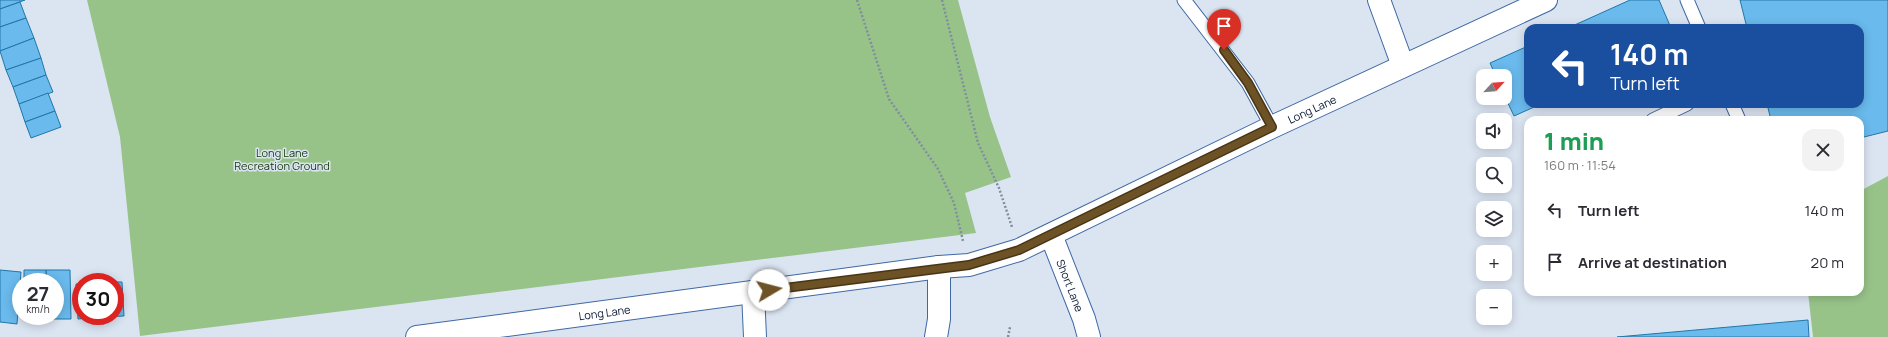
<!DOCTYPE html>
<html lang="en">
<head>
<meta charset="utf-8">
<style>
	:root { --surface:#fff; --page:#f2f2f3; --text:#2b2b33; --muted:#7c7c81 }
	body { margin:0; font-family:Manrope,sans-serif; background:var(--page); color:var(--text); height:100vh; display:flex; flex-direction:column; font-size:15px; white-space:nowrap }
	* { box-sizing:border-box; margin:0 }
	p { font-size:13px; color:var(--muted) }
	.icon { flex:none; width:22px; height:22px; fill:none; stroke:currentColor; stroke-width:2; stroke-linecap:round; stroke-linejoin:round }
	.map { position:relative; flex:1; overflow:hidden }
	.panel { position:absolute; left:1524px; top:116px; width:340px; height:180px; display:flex; flex-direction:column; background:var(--surface); border-radius:12px; box-shadow:0 2px 10px #0003 }
	.panel>* { flex:none }
	.guide { position:absolute; left:1524px; top:24px; width:340px; height:84px; border-radius:12px; box-shadow:0 2px 10px #0003; background:#1a4fa0; color:#fff; overflow:hidden }
	.needle { width:26px; rotate:64deg }
	.tools { position:absolute; left:1476px; top:69px; display:grid; gap:8px }
	.tools a { display:grid; place-items:center; width:36px; height:36px; border-radius:8px; background:var(--surface); box-shadow:0 2px 10px #0003; font-size:20px }
	.speed { position:absolute; left:12px; top:273px; display:flex; gap:8px; font-size:20px; font-weight:700; text-align:center }
	.speed>* { display:grid; place-content:center; width:52px; height:52px; border-radius:50%; background:var(--surface); box-shadow:0 2px 10px #0003; line-height:1 }
	.speed small { font-size:10px; font-weight:400 }
	.speed .limit { border:6px solid #d22; background:#fff; color:#111 }
	.pin { position:absolute; display:grid; place-items:center; width:34px; height:34px; color:#fff; margin:-41px -17px; border-radius:50% 50% 50% 0; rotate:-45deg; box-shadow:0 0 4px #0007 }
	.pin .icon { rotate:45deg }
	.me { position:absolute; width:44px; margin:-22px; rotate:82deg; stroke-linejoin:round; filter:drop-shadow(0 0 3px #0008) }
	.turn { display:flex; align-items:center; gap:14px; height:84px; padding:0 20px; font-size:18px }
	.turn .icon { width:52px; height:52px; stroke-width:2.5 }
	.turn b { display:block; font-size:28px; line-height:34px }
	.round { display:grid; place-items:center; flex:none; width:42px; height:42px; border-radius:12px; background:var(--page) }
	.headline { display:flex; align-items:center; justify-content:space-between; height:68px; padding:0 20px }
	h1 { font-size:24px; font-weight:800; line-height:30px; color:#1e9e55 }
	ul { padding:0; list-style:none }
	li { display:flex; align-items:center; gap:12px; height:52px; padding:0 20px }
	li div { flex:1 }
	li b { display:block; font-size:15px }
	li em { font-style:normal }
	.map>svg:first-child { display:block }
</style>
</head>
<body>
<div class="map">
<svg width="1888" height="337" viewBox="0 0 1888 337">
	<rect width="100%" height="100%" fill="#dbe5f2"/>
	<!-- green -->
	<g fill="#97c389">
		<path d="M87,0h871l32,117 21,60 -46,16 11,40 -836,103 -20,-199z"/>
		<path d="M1888,176v161h-75l-5,-45h52v-101z"/>
	</g>
	<!-- building -->
	<g fill="#6abaed" stroke="#2077a6">
		<path d="M0,0h25l-25,9z"/>
		<path d="M1630,0h29l12,28h-103z"/>
		<path d="M1740,0h148v131l-28,7v-18h-89l-4,-16h93v-76h-113z"/>
		<path d="M20,2l6,16 -26,9v-18z"/>
		<path d="M26,18l8,20 -34,13v-24z"/>
		<path d="M34,38l7,20 -35,12 -6,-19z"/>
		<path d="M1528,46v58h13l-27,12 -9,-19v-21h-9l-6,-13z"/>
		<path d="M41,58l5,17 -33,12 -7,-17z"/>
		<path d="M46,75l7,17 -34,12 -6,-17z"/>
		<path d="M48,93l7,18 -30,11 -6,-18z"/>
		<path d="M55,111l6,16 -30,11 -6,-16z"/>
		<path d="M0,270l21,2 -4,52 -17,-2z"/>
		<path d="M24,270h22l1,12h-23z"/>
		<path d="M46,270h24l1,49h-24v-3h8v-34h-8z"/>
		<path d="M115,282h7l2,34 -23,1v-1h14z"/>
		<path d="M76,284h5v32h20v1l-23,2z"/>
		<path d="M24,316h23v3l-23,1z"/>
		<path d="M1808,320l1,17h-192z"/>
	</g>
	<g fill="none" stroke-linecap="round" stroke-linejoin="round">
		<defs>
			<g id="lane">
				<path d="M1184,0l64,83 24,44"/>
				<path d="M1687,0l12,28"/>
				<path d="M1732,104l7,16"/>
				<path d="M1653,120l34,-16"/>
			</g>
			<g id="street">
				<path d="M1379,0l24,66"/>
				<path id="s1" d="M1051,235l33,84 5,18"/>
				<path d="M753,292l2,45"/>
				<path id="s2" d="M417,337l522,-70 30,-2 50,-15 253,-123 274,-127"/>
				<path d="M936,337l3,-18v-52"/>
			</g>
		</defs>
		<!-- lane casing -->
		<use href="#lane" stroke="#3f68a4" stroke-width="15"/>
		<!-- street casing -->
		<use href="#street" stroke="#3f68a4" stroke-width="24"/>
		<!-- path -->
		<g stroke="#818ea0" stroke-width="2.5" stroke-dasharray="2 2" stroke-linecap="butt">
			<path d="M857,0l32,99 49,70 16,34 9,38"/>
			<path d="M942,0l36,143 21,45 13,39"/>
			<path d="M1008,337l2,-10"/>
		</g>
		<!-- lane -->
		<use href="#lane" stroke="#fff" stroke-width="13"/>
		<!-- street -->
		<use href="#street" stroke="#fff" stroke-width="22"/>
	</g>
	<g fill="none" stroke-linecap="round" stroke-linejoin="round">
		<defs>
			<path id="route" d="M769,290l200,-25 50,-15 253,-123 -24,-44 -24,-33"/>
		</defs>
		<!-- route casing -->
		<use href="#route" stroke="#473518" stroke-width="10"/>
		<!-- route -->
		<use href="#route" stroke="#6d5225" stroke-width="7"/>
	</g>
	<g text-anchor="middle" dominant-baseline="central" stroke-width="3" stroke-linejoin="round" paint-order="stroke">
		<!-- street labels -->
		<g font-size="11" fill="#071730" stroke="#dbe5f2">
			<text stroke="none"><textPath href="#s2" startOffset="934">Long Lane</textPath></text>
			<text stroke="none"><textPath href="#s1" startOffset="54">Short Lane</textPath></text>
			<text stroke="none"><textPath href="#s2" startOffset="189">Long Lane</textPath></text>
		</g>
		<!-- park labels -->
		<g font-size="11" fill="#17350a" stroke="#dbe5f2">
			<text x="282" y="152">Long Lane<tspan x="282" dy="13">Recreation Ground</tspan></text>
		</g>
	</g>
</svg>
<div class="tools">
<a><svg class="needle" viewBox="-14 -14 28 28"><path d="M0-13l5 13h-10z" fill="#e53935"/><path d="M0 13l5-13h-10z" fill="#7c7c81"/></svg></a>
<a><svg class="icon" aria-label="sound" viewBox="0 0 24 24"><path d="M4 9h4l5-4v14l-5-4H4zM17 9q2 3 0 6"/></svg></a>
<a><svg class="icon" aria-label="search" viewBox="0 0 24 24"><circle cx="10" cy="10" r="6"/><path d="M15 15l6 6"/></svg></a>
<a><svg class="icon" aria-label="layers" viewBox="0 0 24 24"><path d="M12 4l9 5-9 5-9-5zM3 14l9 5 9-5"/></svg></a>
<a>+</a>
<a>−</a>
</div>
<div class="speed"><div>27<small>km/h</small></div><div class="limit">30</div></div>
<div class="pin" style="left:1224px;top:50px;background:#d93025"><svg class="icon" aria-label="arrive" viewBox="0 0 24 24"><path d="M6 21V4h12l-3 4 3 4H6"/></svg></div>
<svg class="me" style="left:769px;top:290px" viewBox="-20 -20 40 40"><circle r="19" fill="#fff"/><path d="M0-13L10 11 0 6-10 11z" fill="#6d5225"/></svg>
<div class="guide">
<div class="turn"><svg class="icon" aria-label="left" viewBox="0 0 24 24"><path d="M17 20v-9H6M10 6l-5 5 5 5"/></svg><div><b>140 m</b>Turn left</div></div>
</div>
<section class="panel">
<div class="headline"><div><h1>1 min</h1><p>160 m · 11:54</p></div><a class="round"><svg class="icon" aria-label="close" viewBox="0 0 24 24"><path d="M6 6l12 12M18 6L6 18"/></svg></a></div>
<ul>
<li><svg class="icon" aria-label="left" viewBox="0 0 24 24"><path d="M17 20v-9H6M10 6l-5 5 5 5"/></svg><div><b>Turn left</b></div><em>140 m</em></li>
<li><svg class="icon" aria-label="arrive" viewBox="0 0 24 24"><path d="M6 21V4h12l-3 4 3 4H6"/></svg><div><b>Arrive at destination</b></div><em>20 m</em></li>
</ul>
</section>
</div>
</body>
</html>
